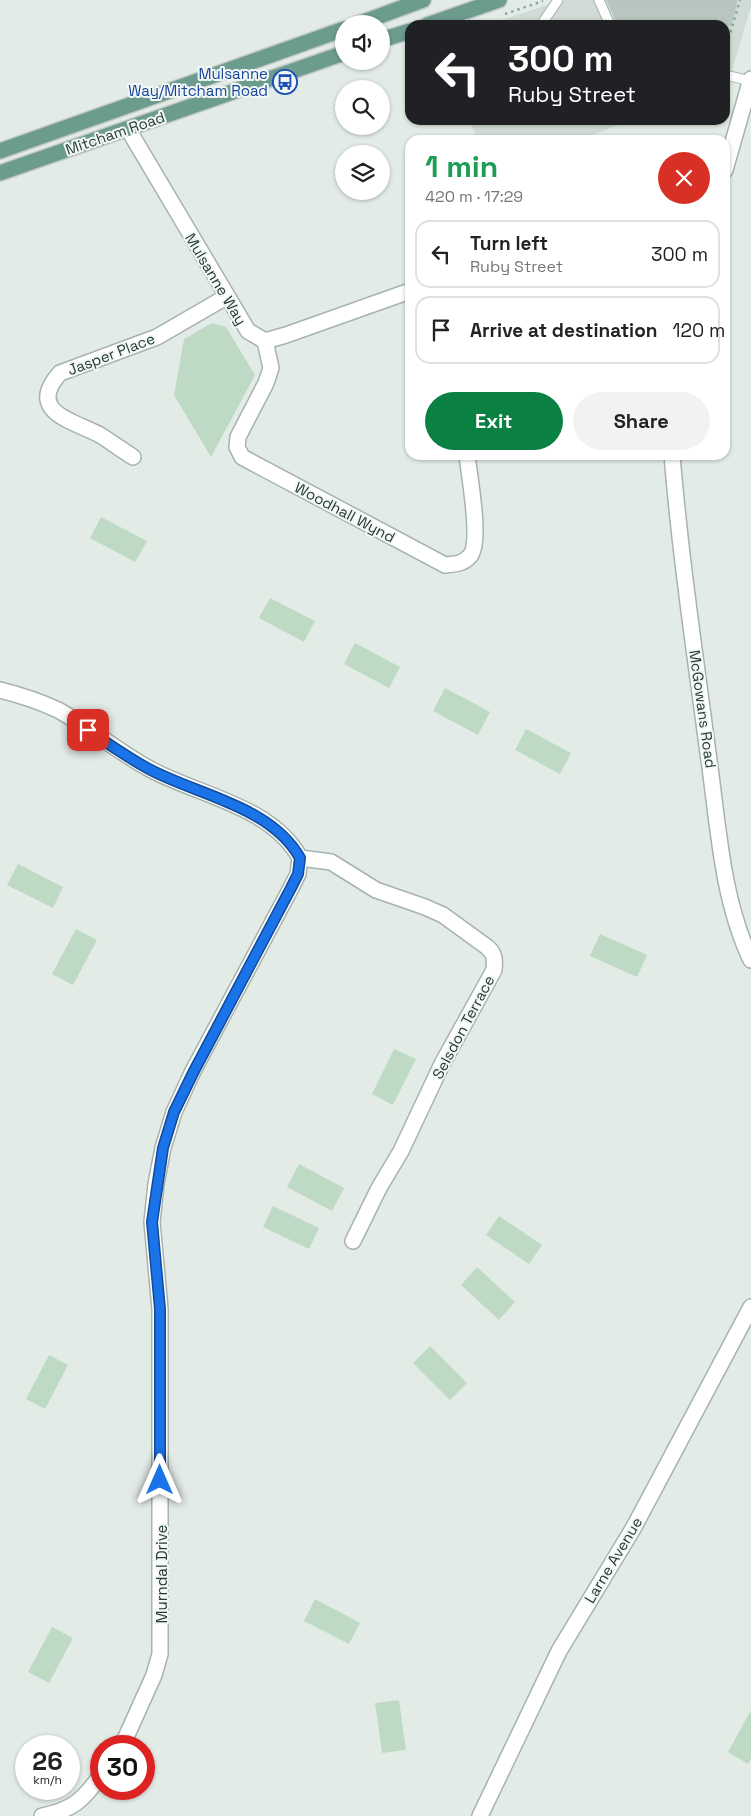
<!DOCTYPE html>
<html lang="en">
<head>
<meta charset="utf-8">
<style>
	:root { --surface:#fff; --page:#f2f2f2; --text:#222; --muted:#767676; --line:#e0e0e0; --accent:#0b8043 }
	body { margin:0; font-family:"Space Grotesk",sans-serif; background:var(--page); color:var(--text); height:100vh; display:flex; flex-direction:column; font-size:19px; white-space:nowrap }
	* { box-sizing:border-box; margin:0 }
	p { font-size:16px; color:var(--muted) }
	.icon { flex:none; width:28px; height:28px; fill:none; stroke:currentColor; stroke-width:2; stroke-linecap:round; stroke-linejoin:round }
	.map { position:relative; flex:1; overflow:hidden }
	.side { position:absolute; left:405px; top:135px; width:325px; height:325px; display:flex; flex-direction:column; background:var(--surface); border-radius:15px; box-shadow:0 1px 4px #0004 }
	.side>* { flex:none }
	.hud { position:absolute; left:405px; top:20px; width:325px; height:105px; border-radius:15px; box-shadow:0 1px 4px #0004; background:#202124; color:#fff; overflow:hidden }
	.controls { position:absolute; left:335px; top:15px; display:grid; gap:10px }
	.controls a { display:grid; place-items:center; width:55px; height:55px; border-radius:50%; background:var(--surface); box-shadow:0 1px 4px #0004; font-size:25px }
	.speed { position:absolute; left:15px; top:1735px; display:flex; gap:10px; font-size:25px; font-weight:700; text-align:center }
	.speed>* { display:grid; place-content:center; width:65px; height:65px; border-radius:50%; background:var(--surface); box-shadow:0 1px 4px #0004; line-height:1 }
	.speed small { font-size:12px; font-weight:400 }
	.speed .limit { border:8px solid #d22; background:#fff; color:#111 }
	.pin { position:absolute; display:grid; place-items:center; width:42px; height:42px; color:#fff; margin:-21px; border-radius:10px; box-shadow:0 2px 8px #0006 }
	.me { position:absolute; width:55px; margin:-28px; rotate:0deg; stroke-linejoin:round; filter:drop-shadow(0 0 4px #0008) }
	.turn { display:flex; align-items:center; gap:18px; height:105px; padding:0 20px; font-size:22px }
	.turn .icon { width:65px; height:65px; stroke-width:2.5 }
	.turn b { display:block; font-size:35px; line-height:42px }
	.round { display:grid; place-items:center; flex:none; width:52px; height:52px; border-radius:26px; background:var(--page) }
	.headline { display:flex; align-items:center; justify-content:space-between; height:85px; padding:0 20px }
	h1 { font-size:30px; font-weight:700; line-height:38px; color:#1e9e55 }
	.button { display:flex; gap:10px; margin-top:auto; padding:10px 20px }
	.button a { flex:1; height:58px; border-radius:30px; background:var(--accent); color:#fff; font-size:20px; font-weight:700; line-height:58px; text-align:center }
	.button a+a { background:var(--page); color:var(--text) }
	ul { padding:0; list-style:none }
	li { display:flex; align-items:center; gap:15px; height:68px; margin:0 10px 8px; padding:0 10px; border:2px solid var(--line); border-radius:15px }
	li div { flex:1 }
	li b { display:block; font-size:19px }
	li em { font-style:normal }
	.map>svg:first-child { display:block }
</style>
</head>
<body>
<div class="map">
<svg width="751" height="1816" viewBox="0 0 751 1816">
	<rect width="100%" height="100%" fill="#e3ebe7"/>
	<!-- built -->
	<g fill="#d1dbd6">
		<path d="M562,0h189v6l-22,75 -4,-1v-55h-238z"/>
		<path d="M470,120h163l-55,20h-101z"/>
	</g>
	<!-- green -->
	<g fill="#bedac5">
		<path d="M212,323l14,4 29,48 -44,82 -37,-62 10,-56z"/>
		<path d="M101,517l46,24 -12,21 -45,-24z"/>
		<path d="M270,598l45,23 -11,21 -45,-24z"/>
		<path d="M355,643l45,24 -11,21 -45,-24z"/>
		<path d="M445,688l45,24 -12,23 -45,-24z"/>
		<path d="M526,729l45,24 -11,21 -45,-24z"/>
		<path d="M18,864l45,23 -10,21 -46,-23z"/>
		<path d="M76,929l21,11 -24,45 -21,-11z"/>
		<path d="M600,934l47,21 -10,22 -47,-21z"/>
		<path d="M394,1049l22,10 -23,46 -21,-11z"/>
		<path d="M299,1164l45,24 -12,23 -45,-24z"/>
		<path d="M273,1206l46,22 -10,21 -46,-22z"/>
		<path d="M499,1216l43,29 -13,19 -43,-29z"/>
		<path d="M477,1267l38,35 -16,18 -38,-35z"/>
		<path d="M430,1346l37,37 -17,17 -37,-37z"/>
		<path d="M49,1355l19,10 -23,44 -19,-10z"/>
		<path d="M315,1599l45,24 -11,21 -45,-23z"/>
		<path d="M52,1627l21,11 -24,45 -21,-11z"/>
		<path d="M399,1700l7,50 -24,3 -7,-50z"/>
		<path d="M751,1710v49l-3,5 -20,-12z"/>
	</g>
	<!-- building -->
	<path fill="#b9c6c0" stroke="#b6c4be" d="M607,0h130l-6,25h-91l-1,-4 -11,4h-10z"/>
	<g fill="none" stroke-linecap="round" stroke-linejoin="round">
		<defs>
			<g id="lane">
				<path d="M599,0l11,25"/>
				<path d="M454,16l13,9"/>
				<path d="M541,25l17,-25"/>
				<path d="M725,75l26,6"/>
			</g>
			<g id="street">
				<path d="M128,129l120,202 17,10 21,-6 124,-44"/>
				<path d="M725,170l26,-91"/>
				<path d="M265,341l6,27 -5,15 -28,54 -1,10 5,10 203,108c10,-1 18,-1 25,-9 12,-14 -1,-81 -3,-101"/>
				<path d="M672,455c8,99 23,199 36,298 10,68 13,144 43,207"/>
				<path d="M133,457c-11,-7 -22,-15 -33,-22 -26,-14 -75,-23 -40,-62l97,-36 69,-40"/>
				<path d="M0,690c20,5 39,11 58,20 31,17 59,41 90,58 48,27 123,37 152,90"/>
				<path d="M300,858l31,4 45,28 49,17 18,8 44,32c8,7 8,12 7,23l-52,94 -41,87 -22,37 -26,53"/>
				<path d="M122,1746l32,-71 6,-21v-345l-8,-87 4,-38 7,-36 11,-36 19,-41 98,-183 7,-14 2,-16"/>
				<path d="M42,1816c31,-6 41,-16 59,-41"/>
				<path d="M480,1816l79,-165 75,-124 117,-220"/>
			</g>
			<g id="primary">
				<path d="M358,24l65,-24"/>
				<path d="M427,25l72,-25"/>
				<path d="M381,40l29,-9"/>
				<path d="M0,151l344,-122"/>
				<path d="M0,173l344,-120"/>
			</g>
		</defs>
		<!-- lane casing -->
		<use href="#lane" stroke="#a6b3ae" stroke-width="11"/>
		<!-- street casing -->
		<use href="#street" stroke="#a6b3ae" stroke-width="18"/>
		<!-- primary casing -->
		<use href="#primary" stroke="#c2c8c6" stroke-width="18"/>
		<!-- path -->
		<g stroke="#87ac9f" stroke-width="2.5" stroke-dasharray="2.5 4" stroke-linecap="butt">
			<path d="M505,14l38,-13"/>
			<path d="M725,51l15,-51"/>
			<path d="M351,66l15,-5"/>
		</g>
		<!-- lane -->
		<use href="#lane" stroke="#fff" stroke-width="9"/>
		<!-- street -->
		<use href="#street" stroke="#fff" stroke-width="15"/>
		<!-- primary -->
		<use href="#primary" stroke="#6c9c8e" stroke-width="15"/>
	</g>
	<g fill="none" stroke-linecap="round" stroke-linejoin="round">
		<defs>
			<path id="route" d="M88,730c19,13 39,27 61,39 48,26 122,37 151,89l-2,16 -7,14 -97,183 -20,41 -11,36 -11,74 8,87v171"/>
		</defs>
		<!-- route casing -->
		<use href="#route" stroke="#114b97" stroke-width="12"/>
		<!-- route -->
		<use href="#route" stroke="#1a73e8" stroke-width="9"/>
	</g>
	<!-- icons -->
	<defs>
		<symbol id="bus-ring" viewBox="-11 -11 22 22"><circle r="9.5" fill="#f3f8f6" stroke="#1a4fb4" stroke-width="1.5"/><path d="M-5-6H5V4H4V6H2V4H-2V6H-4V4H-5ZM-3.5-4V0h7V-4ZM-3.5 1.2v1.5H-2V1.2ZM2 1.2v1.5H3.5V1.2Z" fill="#1a4fb4"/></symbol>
	</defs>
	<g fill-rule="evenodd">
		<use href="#bus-ring" x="271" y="68" width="28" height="28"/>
	</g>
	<g text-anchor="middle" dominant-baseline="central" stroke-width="4" stroke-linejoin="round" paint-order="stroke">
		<!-- transit labels -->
		<g font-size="15" fill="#164399" stroke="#f3f8f6" text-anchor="end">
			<text x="268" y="73">Mulsanne<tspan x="268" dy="17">Way/Mitcham Road</tspan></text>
		</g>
		<!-- street labels -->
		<g font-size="15" fill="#253b34" stroke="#f3f8f6">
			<text transform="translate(115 133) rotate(-19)">Mitcham Road</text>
			<text transform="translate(216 279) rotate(59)">Mulsanne Way</text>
			<text transform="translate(111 354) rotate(-21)">Jasper Place</text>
			<text transform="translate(345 512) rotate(28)">Woodhall Wynd</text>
			<text transform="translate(703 709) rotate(82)">McGowans Road</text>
			<text transform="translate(463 1027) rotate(-62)">Selsdon Terrace</text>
			<text transform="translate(613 1560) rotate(-59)">Larne Avenue</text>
			<text transform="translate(161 1574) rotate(-90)">Murndal Drive</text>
		</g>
	</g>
</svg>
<div class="controls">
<a><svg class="icon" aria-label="sound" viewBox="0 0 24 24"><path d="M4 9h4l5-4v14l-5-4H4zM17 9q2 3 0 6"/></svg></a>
<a><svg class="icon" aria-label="search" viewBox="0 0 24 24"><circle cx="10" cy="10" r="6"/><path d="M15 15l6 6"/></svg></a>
<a><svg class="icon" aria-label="layers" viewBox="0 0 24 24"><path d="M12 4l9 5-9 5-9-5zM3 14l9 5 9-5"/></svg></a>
</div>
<div class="speed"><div>26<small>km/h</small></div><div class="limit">30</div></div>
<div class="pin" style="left:88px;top:730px;background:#d93025"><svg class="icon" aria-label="arrive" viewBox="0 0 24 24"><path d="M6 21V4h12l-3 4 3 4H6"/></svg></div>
<svg class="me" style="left:160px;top:1480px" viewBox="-20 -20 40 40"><path d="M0-17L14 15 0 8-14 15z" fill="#1a73e8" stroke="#fff" stroke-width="4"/></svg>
<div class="hud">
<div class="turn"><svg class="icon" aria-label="left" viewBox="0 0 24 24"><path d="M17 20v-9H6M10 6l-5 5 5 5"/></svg><div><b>300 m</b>Ruby Street</div></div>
</div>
<section class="side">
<div class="headline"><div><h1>1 min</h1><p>420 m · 17:29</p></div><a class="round" style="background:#d93025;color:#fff"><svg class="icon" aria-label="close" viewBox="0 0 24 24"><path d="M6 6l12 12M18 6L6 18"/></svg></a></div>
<ul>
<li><svg class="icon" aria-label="left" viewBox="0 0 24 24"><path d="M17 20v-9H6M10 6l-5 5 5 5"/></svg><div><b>Turn left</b><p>Ruby Street</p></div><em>300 m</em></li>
<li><svg class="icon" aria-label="arrive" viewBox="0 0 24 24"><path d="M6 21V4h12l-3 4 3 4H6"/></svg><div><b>Arrive at destination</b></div><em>120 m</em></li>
</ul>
<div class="button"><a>Exit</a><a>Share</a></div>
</section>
</div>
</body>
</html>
